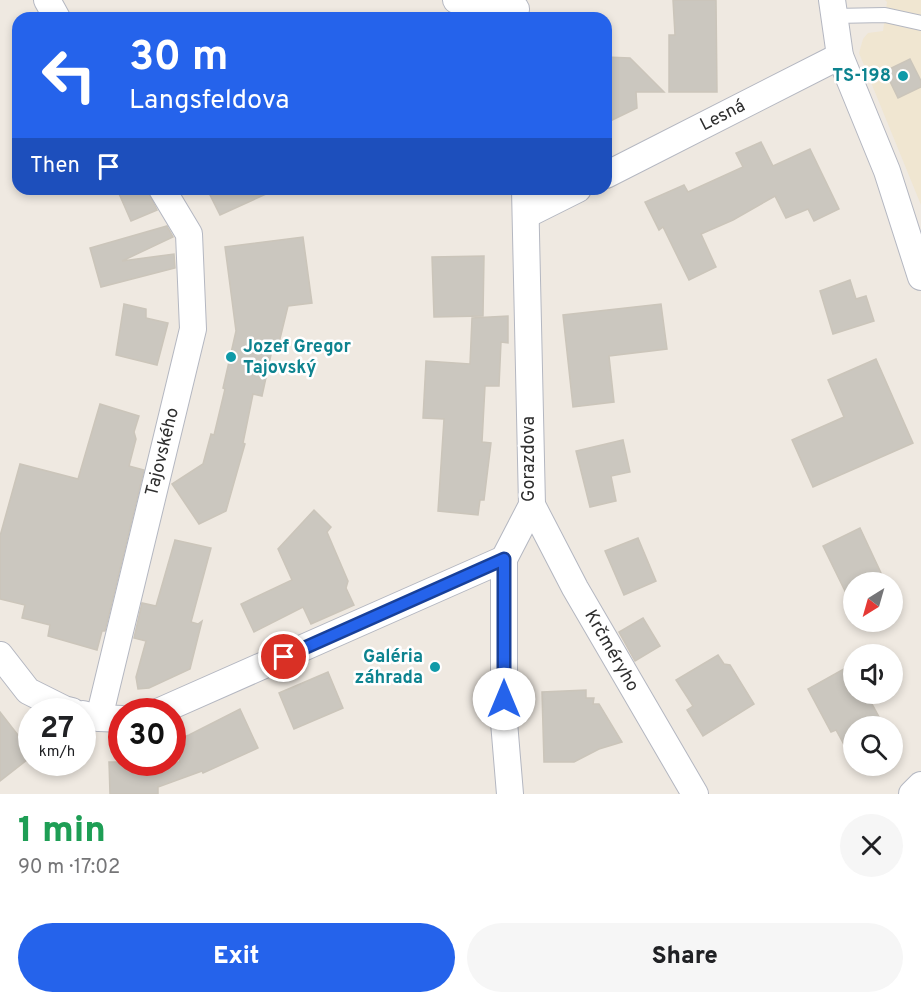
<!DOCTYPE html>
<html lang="en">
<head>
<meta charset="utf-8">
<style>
	:root { --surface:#fff; --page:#f6f6f6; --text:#202124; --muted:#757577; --accent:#2563eb }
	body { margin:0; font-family:Overpass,sans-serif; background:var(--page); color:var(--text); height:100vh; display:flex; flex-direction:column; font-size:22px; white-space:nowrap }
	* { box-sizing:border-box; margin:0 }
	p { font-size:20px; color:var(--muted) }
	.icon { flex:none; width:33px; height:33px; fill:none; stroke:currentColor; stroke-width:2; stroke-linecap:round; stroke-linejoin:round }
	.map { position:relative; height:794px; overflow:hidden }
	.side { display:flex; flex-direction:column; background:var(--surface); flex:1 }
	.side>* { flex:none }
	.top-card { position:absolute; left:12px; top:12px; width:600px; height:183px; border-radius:18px; box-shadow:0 3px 9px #0003; background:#2563eb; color:#fff; overflow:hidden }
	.needle { width:39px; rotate:217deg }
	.buttons { position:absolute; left:843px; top:572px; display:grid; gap:12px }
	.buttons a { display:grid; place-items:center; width:60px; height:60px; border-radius:50%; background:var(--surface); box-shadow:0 3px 9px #0003; font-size:30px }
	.speed { position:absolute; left:18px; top:698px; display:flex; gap:12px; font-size:30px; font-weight:700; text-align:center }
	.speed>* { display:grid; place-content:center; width:78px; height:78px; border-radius:50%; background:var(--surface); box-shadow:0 3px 9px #0003; line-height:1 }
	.speed small { font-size:15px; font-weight:400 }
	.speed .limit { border:9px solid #d22; background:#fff; color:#111 }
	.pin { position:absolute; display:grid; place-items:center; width:51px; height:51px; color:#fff; margin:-26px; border:3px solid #fff; border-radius:50%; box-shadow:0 2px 6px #0007 }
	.me { position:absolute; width:66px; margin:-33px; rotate:0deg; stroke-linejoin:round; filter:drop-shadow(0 0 4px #0008) }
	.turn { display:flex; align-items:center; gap:21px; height:126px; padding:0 18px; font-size:27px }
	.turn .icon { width:78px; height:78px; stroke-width:2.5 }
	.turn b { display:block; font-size:42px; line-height:51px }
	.then { display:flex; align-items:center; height:57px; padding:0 18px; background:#0003; gap:12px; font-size:22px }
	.round { display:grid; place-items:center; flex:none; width:63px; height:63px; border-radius:32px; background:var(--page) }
	.headline { display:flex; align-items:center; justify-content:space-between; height:102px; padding:0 18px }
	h1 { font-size:36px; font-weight:800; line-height:45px; color:#1e9e55 }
	.action { display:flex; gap:12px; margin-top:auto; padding:12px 18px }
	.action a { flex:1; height:69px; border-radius:36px; background:var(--accent); color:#fff; font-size:24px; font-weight:800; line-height:69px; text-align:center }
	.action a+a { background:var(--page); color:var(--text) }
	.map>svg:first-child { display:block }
</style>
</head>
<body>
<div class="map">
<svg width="921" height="794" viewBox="0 0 921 794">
	<rect width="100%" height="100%" fill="#efe9e1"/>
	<!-- education -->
	<path fill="#f0e6d1" d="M885,0h36v205l-62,-152 4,-14 5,-6 15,-2 4,-29z"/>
	<!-- building -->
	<g fill="#cbc7bf" stroke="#cbc5ba" stroke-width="1.5">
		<path d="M673,0h43l1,92h-48v-57h6z"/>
		<path d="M606,57l24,1 34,34h-28l1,16 -31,15z"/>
		<path d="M910,59l11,22v6l-23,11 -13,-27z"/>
		<path d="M761,142l12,24 37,-17 29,60 -25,12 -6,-12 -22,9 -11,-22 -42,24 -32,14 15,33 -27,13 -26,-53 -4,3 -14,-28 39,-17 4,7 55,-25 -7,-14z"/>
		<path d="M117,189h30l10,21 -26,11z"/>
		<path d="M207,189h70l-57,26z"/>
		<path d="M167,226l6,11 -51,24 52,-7 1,14 -74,19 -11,-39z"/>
		<path d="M303,237l9,66 -24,3 -11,45 -5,-1 -10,46 -9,-2 -10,49 2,1 -19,67 -27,13 -27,-40 31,-20 8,-30 3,1 11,-46 -2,-1 13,-57 -11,-84z"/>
		<path d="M484,256l-1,60 -49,1 -2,-60z"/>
		<path d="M850,280l6,19 10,-3 8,25 -41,13 -13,-43z"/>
		<path d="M124,304l22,5v9l22,5 -11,42 -41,-10z"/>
		<path d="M661,304l6,45 -58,7 5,46 -41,5 -10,-92z"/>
		<path d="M508,316v27l-7,-1 -2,44h-14l-3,56 9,1 -7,57h-4l-2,15 -40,-4 6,-92 -21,-1 3,-57 44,3 2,-46z"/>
		<path d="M876,359l37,84 -100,44 -21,-47 52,-23 -16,-37z"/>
		<path d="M100,404l39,12 -5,16 2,7 -7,27 15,4 -39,161h-3l-5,19 -49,-14 2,-11 -28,-7 3,-13 -25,-6v-63l20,-72 58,15z"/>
		<path d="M623,440l7,32 -19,4 5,25 -26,6 -14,-56z"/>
		<path d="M314,510l17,17 -4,5 21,49 -2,7 8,17 -43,19 -8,-17 -49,25 -13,-28 51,-24 -14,-31z"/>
		<path d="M860,528l21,45 -17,9h-10v5l-9,4 -22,-45z"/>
		<path d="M638,538l18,43 -32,14 -19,-44z"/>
		<path d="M175,540l36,8 -20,74 7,2 4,-3 -12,48 -41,19 -11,1 -2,-12 10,-36 -12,-3 8,-35 14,3z"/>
		<path d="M643,618l17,28 -25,15 -16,-29z"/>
		<path d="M718,655l6,9 6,1 24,39 -51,32 -16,-26 6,-4 -17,-26z"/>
		<path d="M851,665l3,4v24h12l18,33h-30v37l-18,-33 -5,2 -23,-43z"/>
		<path d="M328,672l15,36 -49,21 -15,-36z"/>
		<path d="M586,690v8h8l-1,6h6l23,38 -23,7 -25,13h-30l-2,-70z"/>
		<path d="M240,709l18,39 -55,25 -1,-2 -44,16v7h-48l-1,-32h71l-7,-21 16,-6z"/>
		<path d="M0,712l21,27 2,-2 9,10v9l-32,25z"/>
	</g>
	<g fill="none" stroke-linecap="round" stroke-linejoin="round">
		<defs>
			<path id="lane" d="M834,16l51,-1 36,8"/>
			<g id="street">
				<path d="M47,0l10,18"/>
				<path d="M456,0l60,9"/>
				<path d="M832,0l8,56 47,115 34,106"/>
				<path d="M606,175l234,-119"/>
				<path d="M526,215l52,-26"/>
				<path d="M532,505l43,83 120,206"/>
				<path d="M0,655l28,36 36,18 8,2"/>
				<path d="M160,711l344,-152"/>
				<path d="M83,714l16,4 23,1"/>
				<path d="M99,718l94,-389 -4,-95 -27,-45"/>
				<path d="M510,794l-6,-72v-163l28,-54 -7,-316"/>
				<path d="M912,794l9,-9"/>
			</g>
		</defs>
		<!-- lane casing -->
		<use href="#lane" stroke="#b4b7c1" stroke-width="16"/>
		<!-- street casing -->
		<use href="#street" stroke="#b4b7c1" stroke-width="28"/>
		<!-- lane -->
		<use href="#lane" stroke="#fff" stroke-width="14"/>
		<!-- street -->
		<use href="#street" stroke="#fff" stroke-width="26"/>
	</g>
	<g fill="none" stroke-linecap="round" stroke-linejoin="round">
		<defs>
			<path id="route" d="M284,657l220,-98v140"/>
		</defs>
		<!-- route casing -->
		<use href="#route" stroke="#184099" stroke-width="15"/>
		<!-- route -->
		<use href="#route" stroke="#2563eb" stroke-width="10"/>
	</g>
	<!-- markers -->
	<g fill="#0f9aa8" stroke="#fff" stroke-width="2">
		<circle cx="903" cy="76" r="6"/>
		<circle cx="231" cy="357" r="6"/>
		<circle cx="435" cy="667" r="6"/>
	</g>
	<g text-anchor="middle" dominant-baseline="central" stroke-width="5" stroke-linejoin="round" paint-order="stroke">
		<!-- culture labels -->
		<g font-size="18" font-weight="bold" fill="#0d838f" stroke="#fff" text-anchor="end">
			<text x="891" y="76">TS-198</text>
			<text x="243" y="347" text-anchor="start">Jozef Gregor<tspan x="243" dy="21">Tajovský</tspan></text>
			<text x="423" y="657">Galéria<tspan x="423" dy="21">záhrada</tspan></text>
		</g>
		<!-- street labels -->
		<g font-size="18" fill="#2e2e2e" stroke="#fff">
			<text transform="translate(723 116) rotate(-27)">Lesná</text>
			<text transform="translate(163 452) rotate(-76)">Tajovského</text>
			<text transform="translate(529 459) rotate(-90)">Gorazdova</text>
			<text transform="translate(611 651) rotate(60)">Krčméryho</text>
		</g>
	</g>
</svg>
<div class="buttons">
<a><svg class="needle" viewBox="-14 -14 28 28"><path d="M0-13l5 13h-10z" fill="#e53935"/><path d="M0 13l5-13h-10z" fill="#757577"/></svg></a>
<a><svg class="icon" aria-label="sound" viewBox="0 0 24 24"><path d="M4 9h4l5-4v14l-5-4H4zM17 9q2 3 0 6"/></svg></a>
<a><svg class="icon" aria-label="search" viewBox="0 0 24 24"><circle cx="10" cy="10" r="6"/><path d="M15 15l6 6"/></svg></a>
</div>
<div class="speed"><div>27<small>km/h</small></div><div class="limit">30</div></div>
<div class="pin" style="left:284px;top:657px;background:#d93025"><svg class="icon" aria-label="arrive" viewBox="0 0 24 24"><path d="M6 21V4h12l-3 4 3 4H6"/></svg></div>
<svg class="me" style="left:504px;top:699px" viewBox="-20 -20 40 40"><circle r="19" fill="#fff"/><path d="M0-13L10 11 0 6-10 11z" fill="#2563eb"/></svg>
<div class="top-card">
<div class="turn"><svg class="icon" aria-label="left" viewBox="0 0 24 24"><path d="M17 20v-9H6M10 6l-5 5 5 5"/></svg><div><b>30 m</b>Langsfeldova</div></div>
<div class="then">Then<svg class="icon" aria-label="arrive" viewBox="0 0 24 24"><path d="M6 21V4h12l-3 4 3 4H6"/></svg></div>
</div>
</div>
<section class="side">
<div class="headline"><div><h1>1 min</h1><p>90 m · 17:02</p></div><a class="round"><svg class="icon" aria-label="close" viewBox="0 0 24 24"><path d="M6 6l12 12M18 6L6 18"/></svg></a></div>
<div class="action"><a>Exit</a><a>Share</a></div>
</section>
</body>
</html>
